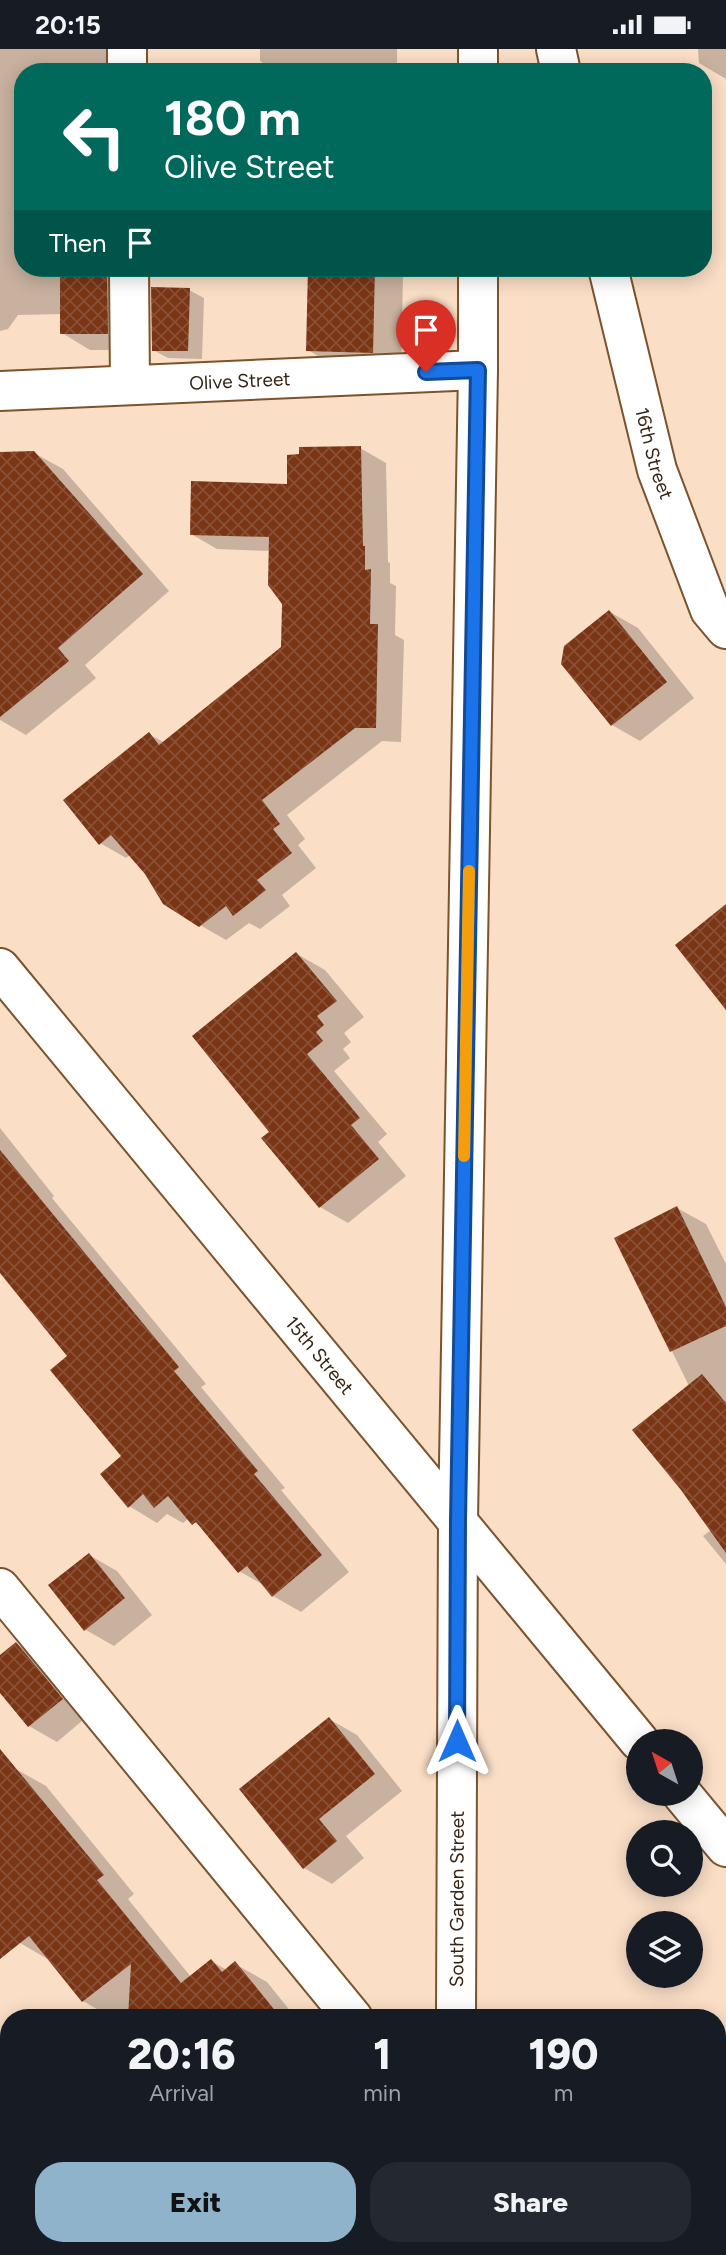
<!DOCTYPE html>
<html lang="en">
<head>
<meta charset="utf-8">
<style>
	:root { --surface:#171b24; --page:#242831; --text:#f1f3f6; --muted:#9ea1a6; --accent:#8eb3cb }
	body { margin:0; font-family:Figtree,sans-serif; background:var(--page); color:var(--text); height:100vh; display:flex; flex-direction:column; font-size:26px; white-space:nowrap }
	* { box-sizing:border-box; margin:0 }
	p { font-size:23px; color:var(--muted) }
	.icon { flex:none; width:38px; height:38px; fill:none; stroke:currentColor; stroke-width:2; stroke-linecap:round; stroke-linejoin:round }
	.map { position:relative; flex:1; overflow:hidden }
	.details { position:absolute; left:0px; top:1960px; width:726px; height:247px; display:flex; flex-direction:column; background:var(--surface); border-radius:28px 28px 0 0; box-shadow:0 4px 18px #0003 }
	.details>* { flex:none }
	.guide { position:absolute; left:14px; top:14px; width:698px; height:214px; border-radius:28px; box-shadow:0 4px 18px #0003; background:#00695c; color:#fff; overflow:hidden }
	.needle { width:46px; rotate:321deg }
	.controls { position:absolute; left:626px; top:1680px; display:grid; gap:14px }
	.controls a { display:grid; place-items:center; width:77px; height:77px; border-radius:50%; background:var(--surface); box-shadow:0 4px 18px #0003; font-size:35px }
	.pin { position:absolute; display:grid; place-items:center; width:60px; height:60px; color:#fff; margin:-72px -30px; border-radius:50% 50% 50% 0; rotate:-45deg; box-shadow:0 0 7px #0007 }
	.pin .icon { rotate:45deg }
	.me { position:absolute; width:77px; margin:-38px; rotate:0deg; stroke-linejoin:round; filter:drop-shadow(0 0 5px #0008) }
	.turn { display:flex; align-items:center; gap:24px; height:147px; padding:0 35px; font-size:32px }
	.turn .icon { width:91px; height:91px; stroke-width:2.5 }
	.turn b { display:block; font-size:49px; line-height:60px }
	.then { display:flex; align-items:center; height:66px; padding:0 35px; background:#0003; gap:14px; font-size:26px }
	.eta { display:flex; justify-content:space-evenly; align-items:center; height:119px; text-align:center }
	.eta b { font-size:42px; font-weight:800; line-height:49px }
	.action { display:flex; gap:14px; margin-top:auto; padding:14px 35px }
	.action a { flex:1; height:80px; border-radius:28px; background:var(--accent); color:#111; font-size:28px; font-weight:800; line-height:80px; text-align:center }
	.action a+a { background:var(--page); color:var(--text) }
	.status { display:flex; justify-content:space-between; align-items:center; height:49px; padding:0 35px; background:var(--surface); direction:ltr }
	.status svg { height:19px; fill:currentColor }
	.map>svg:first-child { display:block }
</style>
</head>
<body>
<div class="status"><b>20:15</b><svg viewBox="0 0 49 12"><path d="M0 12V9h3v3zM5 12V6h3v6zM10 12V3h3v9zM15 12V0h3v12zM26 1h20v11H26zM47 4h2v5h-2z"/></svg></div>
<div class="map">
<svg width="726" height="2206" viewBox="0 0 726 2206">
	<defs>
		<pattern id="building-cross-hatch" width="8" height="8" patternUnits="userSpaceOnUse" patternTransform="scale(1.75)"><rect width="8" height="8" fill="#7a3515"/><path d="M0 0l8 8M0 8l8-8" fill="none" stroke="#895036"/></pattern>
	</defs>
	<rect width="100%" height="100%" fill="#fadec6"/>
	<!-- shadow -->
	<g fill="#0003">
		<path d="M0,0h139l-7,23h-109v196l84,2 28,16v64h-45l-28,-17v-19l-44,1 -10,14 -8,2z"/>
		<path d="M260,0h137v23h-119l-18,-11z"/>
		<path d="M698,0h28v30l-27,-16z"/>
		<path d="M310,219h79l14,8 -2,92 -65,-1 -28,-17z"/>
		<path d="M189,241l15,8 -2,61 -34,-1 -15,-8z"/>
		<path d="M360,399l26,15 2,99 2,1v20l6,3 -1,49 9,5 -3,102 -19,-1 -95,74 18,24 -7,6 18,23 -34,27 8,11 -30,23 -11,-6 -23,17 -26,-15 -70,-70 -4,3 -26,-15 49,-109 16,9 118,-96 1,-44 -14,-52 -53,-2 -26,-15z"/>
		<path d="M34,404l29,16 106,122 -84,74 11,13 -70,57 -26,-15v-266z"/>
		<path d="M610,563l28,16 56,70 -54,43 -28,-16z"/>
		<path d="M297,905l28,16 39,47 -20,16 7,9 -8,7 7,9 -16,13 53,63 -9,8 28,34 -58,47 -28,-16 -49,-75z"/>
		<path d="M0,1079l54,68 -2,2 154,186 -5,3 84,101 -4,2 68,82 -48,40 -28,-16 -6,-9 -28,-16 -35,-42 -15,-11 -6,5 -16,-9 -10,9 -28,-17 -5,-49 -54,-101 -70,-85z"/>
		<path d="M677,1159l29,16 20,40v300l-23,-28 8,-6 -22,-144 -72,-147z"/>
		<path d="M89,1506l28,16 35,44 -38,31 -28,-16z"/>
		<path d="M16,1595l28,16 45,55 -32,27 -28,-16 -29,-36v-33z"/>
		<path d="M329,1670l28,16 45,56 -56,45 18,22 -32,26 -28,-16z"/>
		<path d="M14,1719l32,18 88,108 -6,5 63,78 20,-16 16,9 8,-6 32,18 29,36h-184l-29,-17 -32,-40 -31,-18 -20,-25v-139z"/>
		<path d="M726,2094v64l-8,-10v-47z"/>
		<path d="M238,2198h118l-10,8h-102z"/>
	</g>
	<!-- building -->
	<g fill="url(#building-cross-hatch)">
		<path d="M60,219h47l1,66h-48z"/>
		<path d="M308,219h67l-2,85 -67,-2z"/>
		<path d="M151,238l39,1 -2,63h-36z"/>
		<path d="M361,397l2,100h2v24l6,-1 -1,55h8l-2,104h-21l-93,72 18,24 -7,5 19,24 -35,27 9,10 -33,26 -7,-10 -27,21 -36,-23 -18,-30 -34,-39 -12,10 -36,-45 86,-68 10,13 122,-98 1,-43 -14,-19 1,-48 -79,-2 1,-54 96,3v-29l12,-1v-7z"/>
		<path d="M34,402l109,123 -85,74 11,13 -69,56v-265z"/>
		<path d="M609,561l58,72 -56,44 -50,-62 3,-18z"/>
		<path d="M726,855v106l-51,-65z"/>
		<path d="M296,903l41,49 -20,15 7,9 -8,7 7,9 -16,13 53,64 -9,7 28,34 -60,49 -58,-70 8,-6 -77,-96z"/>
		<path d="M0,1101l179,217 -5,4 84,100 -4,3 68,81 -50,42 -25,-31 -9,7 -42,-51 -4,3 -24,-29 -14,12 -11,-14 -15,14 -28,-34 21,-18 -71,-86 17,-14 -67,-83z"/>
		<path d="M677,1157l49,101v19l-56,26 -56,-114z"/>
		<path d="M702,1325l24,29v150l-45,-63 -49,-60z"/>
		<path d="M89,1504l36,45 -41,33 -36,-46z"/>
		<path d="M16,1593l47,57 -35,28 -28,-34v-38z"/>
		<path d="M329,1668l46,57 -56,45 18,22 -34,28 -64,-80z"/>
		<path d="M0,1700l104,126 -7,5 84,103 30,-24 11,13 13,-11 46,57h-153l3,-54 -49,38 -53,-66 -29,23z"/>
	</g>
	<g fill="none" stroke-linecap="round" stroke-linejoin="round">
		<defs>
			<g id="minor">
				<path d="M127,0v23"/>
				<path d="M478,0v23"/>
				<path d="M556,0l5,23"/>
				<path d="M129,219l1,117"/>
				<path id="s1" d="M608,219l49,202 53,140 16,19"/>
				<path id="s2" d="M0,342l478,-21"/>
				<path id="s3" d="M0,919l639,773"/>
				<path d="M0,1539l353,430"/>
				<path d="M682,1745l44,53"/>
				<path id="s4" d="M456,1969l2,-498 20,-1150v-102"/>
				<path d="M0,2147l9,11"/>
				<path d="M42,2198l6,8"/>
				<path d="M461,2198l1,8"/>
			</g>
		</defs>
		<!-- minor casing -->
		<use href="#minor" stroke="#7b532d" stroke-width="42"/>
		<!-- minor -->
		<use href="#minor" stroke="#fff" stroke-width="38"/>
	</g>
	<g fill="none" stroke-linecap="round" stroke-linejoin="round">
		<defs>
			<path id="route" d="M426,323l52,-2 -20,1150 -1,221"/>
		</defs>
		<!-- route casing -->
		<use href="#route" stroke="#114b97" stroke-width="18"/>
		<!-- route -->
		<use href="#route" stroke="#1a73e8" stroke-width="12"/>
		<!-- slow -->
		<path stroke="#f59e0b" stroke-width="12" d="M464,1107l5,-285"/>
	</g>
	<g text-anchor="middle" dominant-baseline="central" stroke-width="7" stroke-linejoin="round" paint-order="stroke">
		<!-- street labels -->
		<g font-size="19" fill="#362515" stroke="#fadec6">
			<text stroke="none"><textPath href="#s2" startOffset="240">Olive Street</textPath></text>
			<text stroke="none"><textPath href="#s1" startOffset="191">16th Street</textPath></text>
			<text stroke="none"><textPath href="#s3" startOffset="502">15th Street</textPath></text>
			<text stroke="none"><textPath href="#s4" startOffset="119">South Garden Street</textPath></text>
		</g>
	</g>
</svg>
<div class="controls">
<a><svg class="needle" viewBox="-14 -14 28 28"><path d="M0-13l5 13h-10z" fill="#e53935"/><path d="M0 13l5-13h-10z" fill="#9ea1a6"/></svg></a>
<a><svg class="icon" aria-label="search" viewBox="0 0 24 24"><circle cx="10" cy="10" r="6"/><path d="M15 15l6 6"/></svg></a>
<a><svg class="icon" aria-label="layers" viewBox="0 0 24 24"><path d="M12 4l9 5-9 5-9-5zM3 14l9 5 9-5"/></svg></a>
</div>
<div class="pin" style="left:426px;top:323px;background:#d93025"><svg class="icon" aria-label="arrive" viewBox="0 0 24 24"><path d="M6 21V4h12l-3 4 3 4H6"/></svg></div>
<svg class="me" style="left:457px;top:1692px" viewBox="-20 -20 40 40"><path d="M0-17L14 15 0 8-14 15z" fill="#1a73e8" stroke="#fff" stroke-width="4"/></svg>
<div class="guide">
<div class="turn"><svg class="icon" aria-label="left" viewBox="0 0 24 24"><path d="M17 20v-9H6M10 6l-5 5 5 5"/></svg><div><b>180 m</b>Olive Street</div></div>
<div class="then">Then<svg class="icon" aria-label="arrive" viewBox="0 0 24 24"><path d="M6 21V4h12l-3 4 3 4H6"/></svg></div>
</div>
<section class="details">
<div class="eta">
<div><b>20:16</b><p>Arrival</p></div>
<div><b>1</b><p>min</p></div>
<div><b>190</b><p>m</p></div>
</div>
<div class="action"><a>Exit</a><a>Share</a></div>
</section>
</div>
</body>
</html>
